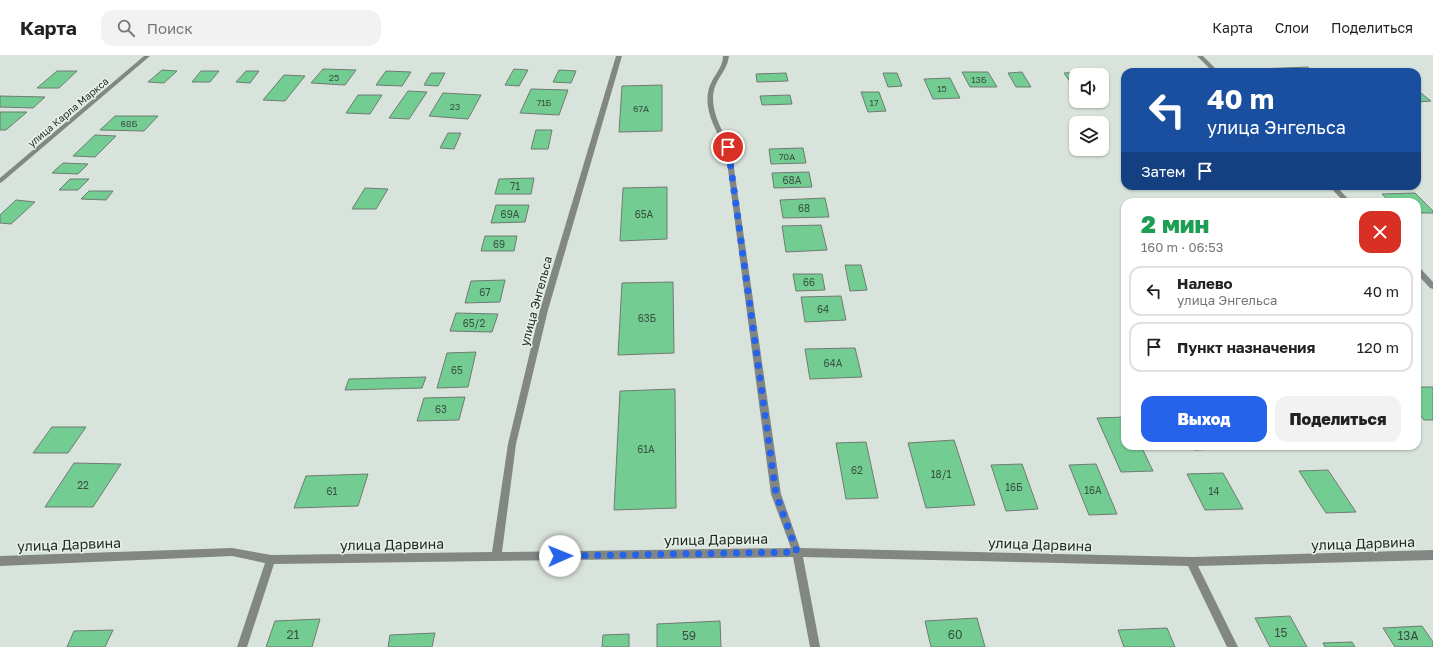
<!DOCTYPE html>
<html lang="ru">
<head>
<meta charset="utf-8">
<style>
	:root { --surface:#fff; --page:#f2f2f2; --text:#222; --muted:#767676; --line:#e0e0e0; --accent:#2563eb }
	body { margin:0; font-family:"Golos Text",sans-serif; background:var(--page); color:var(--text); height:100vh; display:flex; flex-direction:column; font-size:15px; white-space:nowrap }
	* { box-sizing:border-box; margin:0 }
	p { font-size:13px; color:var(--muted) }
	.icon { flex:none; width:22px; height:22px; fill:none; stroke:currentColor; stroke-width:2; stroke-linecap:round; stroke-linejoin:round }
	.map { position:relative; flex:1; overflow:hidden }
	.details { position:absolute; left:1121px; top:142px; width:300px; height:252px; display:flex; flex-direction:column; background:var(--surface); border-radius:12px; box-shadow:0 1px 3px #0004 }
	.details>* { flex:none }
	.banner { position:absolute; left:1121px; top:12px; width:300px; height:122px; border-radius:12px; box-shadow:0 1px 3px #0004; background:#1a4fa0; color:#fff; overflow:hidden }
	.buttons { position:absolute; left:1069px; top:12px; display:grid; gap:8px }
	.buttons a { display:grid; place-items:center; width:40px; height:40px; border-radius:8px; background:var(--surface); box-shadow:0 1px 3px #0004; font-size:20px }
	.pin { position:absolute; display:grid; place-items:center; width:34px; height:34px; color:#fff; margin:-17px; border:2px solid #fff; border-radius:50%; box-shadow:0 1px 4px #0007 }
	.me { position:absolute; width:44px; margin:-22px; rotate:89deg; stroke-linejoin:round; filter:drop-shadow(0 0 3px #0008) }
	.turn { display:flex; align-items:center; gap:14px; height:84px; padding:0 20px; font-size:18px }
	.turn .icon { width:52px; height:52px; stroke-width:2.5 }
	.turn b { display:block; font-size:28px; line-height:34px }
	.then { display:flex; align-items:center; height:38px; padding:0 20px; background:#0003; gap:8px; font-size:15px }
	.round { display:grid; place-items:center; flex:none; width:42px; height:42px; border-radius:12px; background:var(--page) }
	.summary { display:flex; align-items:center; justify-content:space-between; height:68px; padding:0 20px }
	h1 { font-size:24px; font-weight:800; line-height:30px; color:#1e9e55 }
	.cta { display:flex; gap:8px; margin-top:auto; padding:8px 20px }
	.cta a { flex:1; height:46px; border-radius:12px; background:var(--accent); color:#fff; font-size:16px; font-weight:800; line-height:46px; text-align:center }
	.cta a+a { background:var(--page); color:var(--text) }
	ul { padding:0; list-style:none }
	li { display:flex; align-items:center; gap:12px; height:50px; margin:0 8px 6px; padding:0 12px; border:2px solid var(--line); border-radius:12px }
	li div { flex:1 }
	li b { display:block; font-size:15px }
	li em { font-style:normal }
	header { display:flex; align-items:center; gap:24px; box-sizing:border-box; height:56px; padding:0 20px; background:var(--surface); border-bottom:1px solid var(--line) }
	header strong { font-size:19px }
	nav { display:flex; gap:22px; margin-inline-start:auto; font-size:14px }
	.search { width:280px; height:36px; background:var(--page); display:flex; align-items:center; gap:10px; box-sizing:border-box; padding:0 14px; border-radius:12px; color:var(--muted); font-size:15px }
	.map>svg:first-child { display:block }
</style>
</head>
<body>
<header>
<strong>Карта</strong>
<div class="search"><svg class="icon" aria-label="search" viewBox="0 0 24 24"><circle cx="10" cy="10" r="6"/><path d="M15 15l6 6"/></svg>Поиск</div>
<nav><a>Карта</a><a>Слои</a><a>Поделиться</a></nav>
</header>
<div class="map">
<svg width="1433" height="591" viewBox="0 0 1433 591">
	<rect width="100%" height="100%" fill="#d8e4db"/>
	<!-- building -->
	<g fill="#73cd92" stroke="#707a72">
		<path d="M1308,11l5,5h-51l-3,-3z"/>
		<path d="M323,13l33,1 -11,15 -34,-2z"/>
		<path d="M514,13l14,1 -9,16 -14,-1z"/>
		<path d="M162,14l15,1 -13,12 -16,-1z"/>
		<path d="M559,14l17,1 -5,12 -18,-1z"/>
		<path d="M57,15h20l-18,17h-22z"/>
		<path d="M201,15h18l-9,11h-18z"/>
		<path d="M246,15h13l-9,12 -14,-1z"/>
		<path d="M386,15l25,1 -9,14 -26,-1z"/>
		<path d="M962,16h26l9,15h-27z"/>
		<path d="M1022,16l9,15h-15l-8,-14z"/>
		<path d="M1084,16l2,3h-10v11h-3l-9,-13z"/>
		<path d="M431,17h14l-7,13 -14,-1z"/>
		<path d="M786,17l2,8 -31,1 -1,-8z"/>
		<path d="M883,17h14l5,13 -14,1z"/>
		<path d="M284,19l21,1 -20,25 -22,-1z"/>
		<path d="M950,22l10,20 -27,1 -9,-20z"/>
		<path d="M662,29v46l-43,1 3,-46z"/>
		<path d="M531,33l37,1 -9,25 -39,-2z"/>
		<path d="M1417,34l14,11 -14,1z"/>
		<path d="M408,35l19,1 -18,27 -20,-1z"/>
		<path d="M861,36h18l7,19 -18,1z"/>
		<path d="M443,37l38,2 -13,24 -39,-3z"/>
		<path d="M358,39h24l-12,19 -24,-1z"/>
		<path d="M790,39l2,9 -30,1 -2,-9z"/>
		<path d="M0,40l45,1 -12,11 -33,-1z"/>
		<path d="M1102,42l5,7 -24,1 -3,-5h22z"/>
		<path d="M0,56h27l-21,18h-6z"/>
		<path d="M115,60h43l-14,15 -44,-1z"/>
		<path d="M536,74h16l-4,19h-17z"/>
		<path d="M448,77h13l-7,16 -14,-1z"/>
		<path d="M95,79l21,1 -21,21 -22,-1z"/>
		<path d="M803,92l3,15 -35,1 -2,-15z"/>
		<path d="M63,107l25,1 -10,10 -26,-1z"/>
		<path d="M809,116l3,15 -38,1 -2,-15z"/>
		<path d="M534,122l-3,16h-36l4,-15z"/>
		<path d="M70,123h19l-11,11h-19z"/>
		<path d="M667,131v52l-47,2 3,-53z"/>
		<path d="M365,132l23,1 -12,20h-24z"/>
		<path d="M89,135h24l-7,9 -25,-1z"/>
		<path d="M1415,137l18,18v2h-16v-11h-27l-8,-8z"/>
		<path d="M825,142l4,19 -46,1 -3,-18z"/>
		<path d="M16,144l19,2 -24,22 -11,-1v-8z"/>
		<path d="M496,149h33l-4,17 -34,1z"/>
		<path d="M821,169l6,25 -41,2 -4,-26z"/>
		<path d="M485,180h32l-3,15h-33z"/>
		<path d="M845,209h16l6,25 -17,1z"/>
		<path d="M793,218h29l3,16 -29,1z"/>
		<path d="M505,224l-5,22 -35,1 6,-22z"/>
		<path d="M673,226l1,71 -56,2 4,-72z"/>
		<path d="M841,240l5,24 -41,2 -4,-25z"/>
		<path d="M456,257l42,1 -6,18 -42,-1z"/>
		<path d="M855,292l7,29 -52,2 -5,-30z"/>
		<path d="M476,296l-8,35 -31,1 10,-35z"/>
		<path d="M426,321l-4,11 -77,2 4,-11z"/>
		<path d="M1417,331h16v33h-9l-7,-9z"/>
		<path d="M675,333l1,119 -62,2 6,-119z"/>
		<path d="M465,341l-6,23 -42,1 7,-23z"/>
		<path d="M1125,361v29h16l12,25 -32,1 -24,-54z"/>
		<path d="M52,371h34l-18,26h-35z"/>
		<path d="M954,384l21,65 -49,3 -18,-65z"/>
		<path d="M866,386l12,56 -32,1 -10,-56z"/>
		<path d="M1191,390h24l2,3 -23,1z"/>
		<path d="M74,407l47,1 -28,43h-48z"/>
		<path d="M1022,408l16,45 -32,2 -15,-46z"/>
		<path d="M1096,408l21,50 -28,1 -20,-50z"/>
		<path d="M1328,414l28,42 -30,1 -27,-42z"/>
		<path d="M1223,417l20,36 -38,1 -18,-36z"/>
		<path d="M368,418l-10,32 -64,2 12,-32z"/>
		<path d="M1290,560l17,31h-37l-15,-29z"/>
		<path d="M977,562l8,29h-54l-6,-26z"/>
		<path d="M320,563l-8,28h-46l9,-26z"/>
		<path d="M720,565l1,26h-64v-23z"/>
		<path d="M1422,570l11,16v5h-38l-12,-19z"/>
		<path d="M1167,572l8,19h-51l-6,-17z"/>
		<path d="M113,574l-8,17h-38l7,-16z"/>
		<path d="M435,577l-3,14h-44l2,-12z"/>
		<path d="M629,578v13h-27l1,-12z"/>
		<path d="M1352,586l3,5h-30l-2,-4z"/>
	</g>
	<g fill="none" stroke-linecap="round" stroke-linejoin="round">
		<!-- minor -->
		<g fill="#828783" fill-rule="evenodd">
			<path d="M144,0h6l-148,126 -2,1v-5z"/>
			<path d="M616,0h6l-74,254 -32,134 -14,108 289,-4 -20,-54 -46,-347c-11,-19 -25,-44 -13,-66 4,-8 11,-15 11,-25h6c-1,10 -7,17 -12,26 -11,21 3,46 14,65l50,347 19,54 391,9 242,-7v10l-235,6 40,81h-11l-39,-81 -385,-9 17,90h-10l-17,-90 -519,7 -27,83h-10l28,-84 -33,-7 -232,10v-10l232,-8 39,7 221,-3 16,-108 32,-134z"/>
			<path d="M1197,0h6l16,16h-6z"/>
			<path d="M1329,130h7l15,16h-7z"/>
			<path d="M1417,212h3l13,14v7l-3,-1 -13,-14z"/>
		</g>
	</g>
	<g fill="none" stroke-linecap="round" stroke-linejoin="round">
		<!-- route -->
		<path stroke="#2563eb" stroke-width="7" stroke-dasharray="0 12.6" d="M560,500l237,-4 -21,-58 -48,-347"/>
	</g>
	<g text-anchor="middle" dominant-baseline="central" stroke-width="3" stroke-linejoin="round" paint-order="stroke">
		<!-- far-number labels -->
		<g font-size="9" fill="#385140">
			<text x="334" y="21">25</text>
			<text x="979" y="23">13Б</text>
			<text x="942" y="32">15</text>
			<text x="544" y="46">71Б</text>
			<text x="874" y="46">17</text>
			<text x="455" y="50">23</text>
			<text x="641" y="52">67А</text>
			<text x="129" y="67">68Б</text>
			<text x="787" y="100">70А</text>
		</g>
		<!-- far-street labels -->
		<g font-size="10" fill="#242825" stroke="#e5f1e8">
			<text transform="translate(68 56) rotate(-40)">улица Карла Маркса</text>
		</g>
		<!-- number labels -->
		<g font-size="10" fill="#385140">
			<text x="792" y="124">68А</text>
			<text x="515" y="130">71</text>
			<text x="804" y="152">68</text>
			<text x="510" y="158">69А</text>
			<text x="644" y="158">65А</text>
			<text x="499" y="188">69</text>
			<text x="809" y="226">66</text>
			<text x="485" y="236">67</text>
			<text x="823" y="253">64</text>
			<text x="647" y="262">63Б</text>
			<text x="474" y="267">65/2</text>
			<text x="833" y="307">64А</text>
			<text x="457" y="314">65</text>
			<text x="441" y="353">63</text>
			<text x="646" y="393">61А</text>
			<text x="857" y="414">62</text>
			<text x="941" y="418">18/1</text>
			<text x="83" y="429">22</text>
			<text x="1014" y="431">16Б</text>
			<text x="1093" y="434">16А</text>
			<text x="332" y="435">61</text>
			<text x="1214" y="435">14</text>
		</g>
		<!-- street labels -->
		<g font-size="12" fill="#242825" stroke="#e5f1e8">
			<text transform="translate(536 245) rotate(-75)">улица Энгельса</text>
		</g>
		<!-- near-number labels -->
		<g font-size="12" fill="#385140">
			<text x="1281" y="576">15</text>
			<text x="293" y="578">21</text>
			<text x="955" y="578">60</text>
			<text x="689" y="579">59</text>
			<text x="1408" y="579">13А</text>
		</g>
		<!-- near-street labels -->
		<g font-size="14" fill="#242825" stroke="#e5f1e8">
			<text transform="translate(716 483) rotate(-1)">улица Дарвина</text>
			<text transform="translate(1363 487) rotate(-2)">улица Дарвина</text>
			<text transform="translate(69 488) rotate(-2)">улица Дарвина</text>
			<text transform="translate(392 488) rotate(-1)">улица Дарвина</text>
			<text transform="translate(1040 488) rotate(2)">улица Дарвина</text>
		</g>
	</g>
</svg>
<div class="buttons">
<a><svg class="icon" aria-label="sound" viewBox="0 0 24 24"><path d="M4 9h4l5-4v14l-5-4H4zM17 9q2 3 0 6"/></svg></a>
<a><svg class="icon" aria-label="layers" viewBox="0 0 24 24"><path d="M12 4l9 5-9 5-9-5zM3 14l9 5 9-5"/></svg></a>
</div>
<div class="pin" style="left:728px;top:91px;background:#d93025"><svg class="icon" aria-label="arrive" viewBox="0 0 24 24"><path d="M6 21V4h12l-3 4 3 4H6"/></svg></div>
<svg class="me" style="left:560px;top:500px" viewBox="-20 -20 40 40"><circle r="19" fill="#fff"/><path d="M0-13L10 11 0 6-10 11z" fill="#2563eb"/></svg>
<div class="banner">
<div class="turn"><svg class="icon" aria-label="left" viewBox="0 0 24 24"><path d="M17 20v-9H6M10 6l-5 5 5 5"/></svg><div><b>40 m</b>улица Энгельса</div></div>
<div class="then">Затем<svg class="icon" aria-label="arrive" viewBox="0 0 24 24"><path d="M6 21V4h12l-3 4 3 4H6"/></svg></div>
</div>
<section class="details">
<div class="summary"><div><h1>2 мин</h1><p>160 m · 06:53</p></div><a class="round" style="background:#d93025;color:#fff"><svg class="icon" aria-label="close" viewBox="0 0 24 24"><path d="M6 6l12 12M18 6L6 18"/></svg></a></div>
<ul>
<li><svg class="icon" aria-label="left" viewBox="0 0 24 24"><path d="M17 20v-9H6M10 6l-5 5 5 5"/></svg><div><b>Налево</b><p>улица Энгельса</p></div><em>40 m</em></li>
<li><svg class="icon" aria-label="arrive" viewBox="0 0 24 24"><path d="M6 21V4h12l-3 4 3 4H6"/></svg><div><b>Пункт назначения</b></div><em>120 m</em></li>
</ul>
<div class="cta"><a>Выход</a><a>Поделиться</a></div>
</section>
</div>
</body>
</html>
